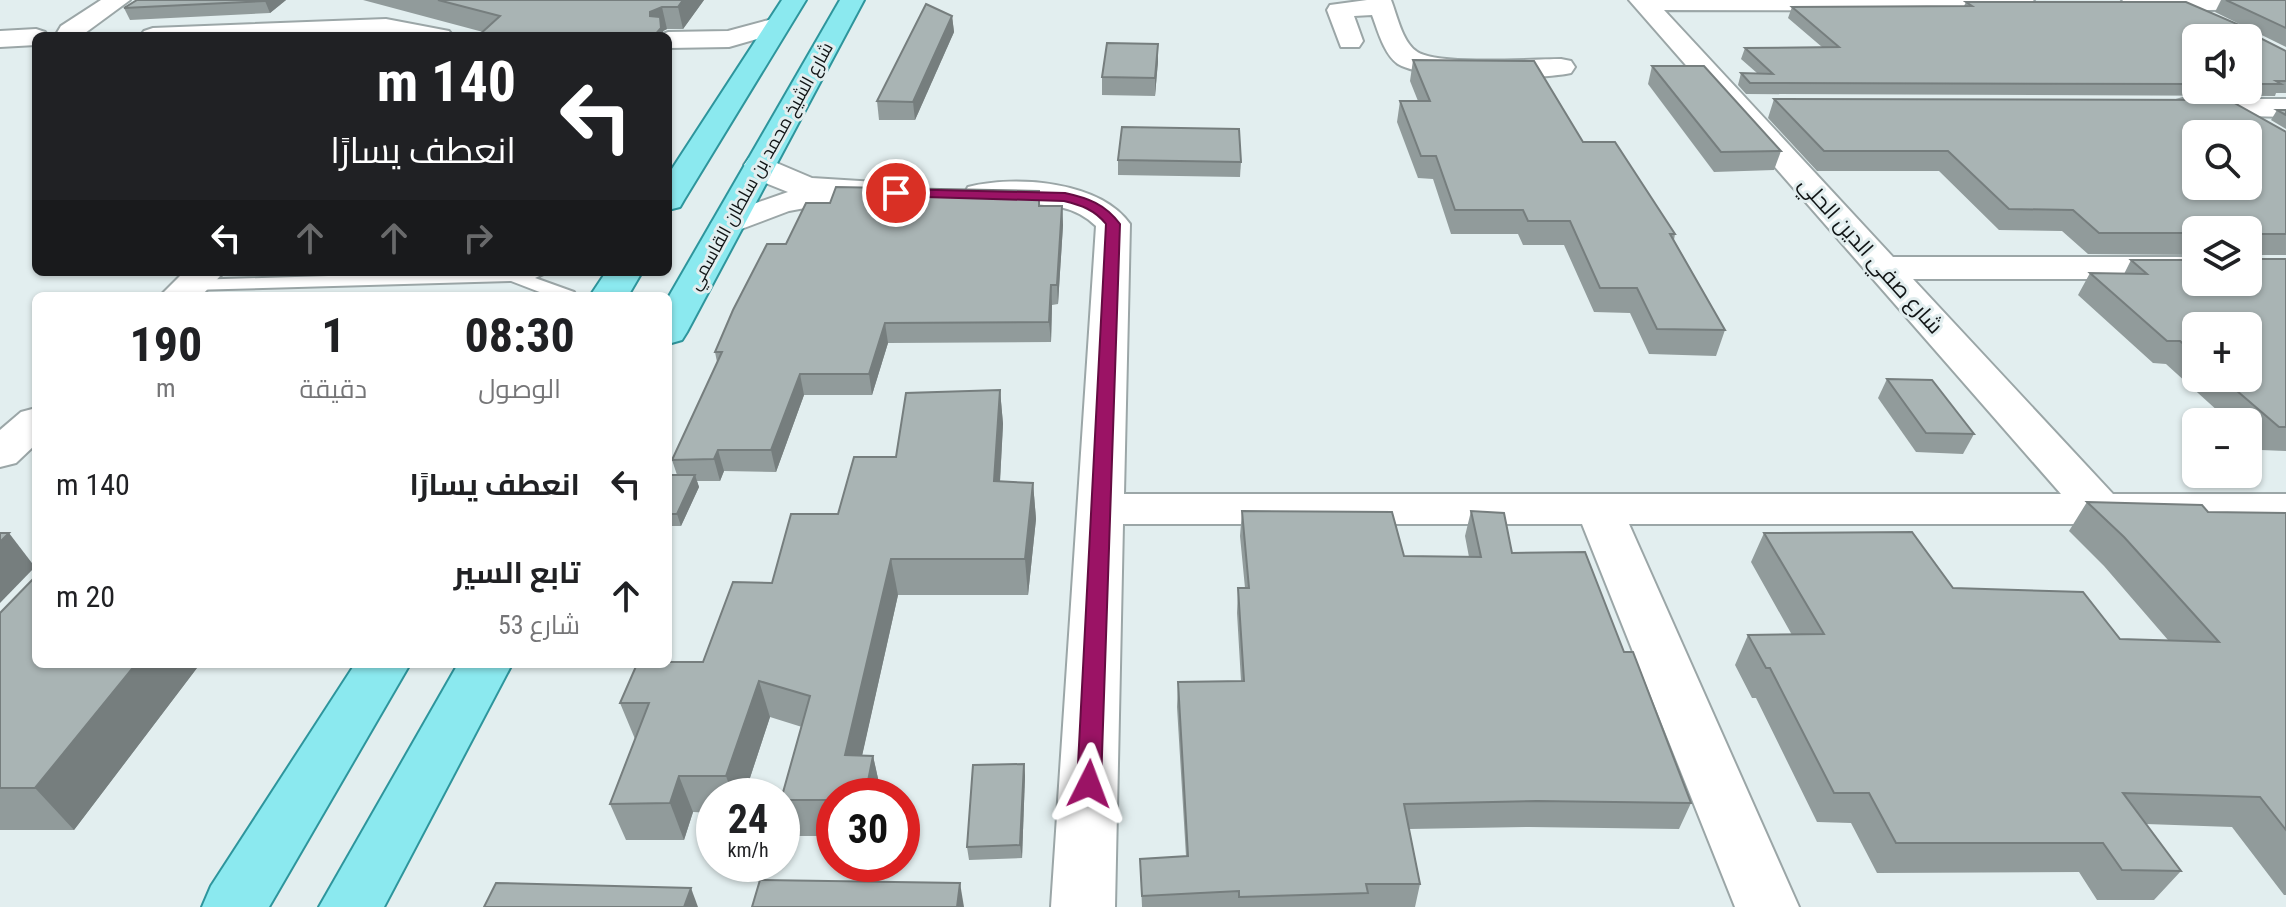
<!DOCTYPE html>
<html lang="ar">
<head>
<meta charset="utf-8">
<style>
	:root { --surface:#fff; --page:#f6f6f6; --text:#202124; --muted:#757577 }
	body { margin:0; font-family:"Roboto Condensed",Cairo,sans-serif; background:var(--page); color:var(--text); direction:rtl; height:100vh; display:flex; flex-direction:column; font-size:30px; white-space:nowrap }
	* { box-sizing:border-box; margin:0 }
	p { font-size:26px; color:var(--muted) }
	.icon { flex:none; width:44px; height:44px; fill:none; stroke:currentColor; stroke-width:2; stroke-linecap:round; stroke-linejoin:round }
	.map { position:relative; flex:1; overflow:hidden; direction:ltr }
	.sheet { position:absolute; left:32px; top:292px; width:640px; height:376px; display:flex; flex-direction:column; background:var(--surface); border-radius:12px; box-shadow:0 2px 6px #0004; direction:rtl }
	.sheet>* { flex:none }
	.guide { position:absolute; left:32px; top:32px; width:640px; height:244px; border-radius:12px; box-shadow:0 2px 6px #0004; direction:rtl; background:#202124; color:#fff; overflow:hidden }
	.controls { position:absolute; left:2182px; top:24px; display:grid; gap:16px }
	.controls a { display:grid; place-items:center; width:80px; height:80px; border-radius:12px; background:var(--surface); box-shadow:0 2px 6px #0004; font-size:40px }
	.speed { position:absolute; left:696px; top:778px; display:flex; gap:16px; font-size:40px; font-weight:700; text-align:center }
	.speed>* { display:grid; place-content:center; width:104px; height:104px; border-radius:50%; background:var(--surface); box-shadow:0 2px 6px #0004; line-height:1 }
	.speed small { font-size:20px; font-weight:400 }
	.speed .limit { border:12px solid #d22; background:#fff; color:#111 }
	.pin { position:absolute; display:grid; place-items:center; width:68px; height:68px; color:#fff; margin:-34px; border:4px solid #fff; border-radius:50%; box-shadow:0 2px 8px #0007 }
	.me { position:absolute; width:88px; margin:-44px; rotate:3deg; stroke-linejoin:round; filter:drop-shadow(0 0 6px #0008) }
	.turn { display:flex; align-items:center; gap:28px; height:168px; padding:0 24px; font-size:36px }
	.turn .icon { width:104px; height:104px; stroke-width:2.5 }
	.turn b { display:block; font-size:56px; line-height:68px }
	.lanes { display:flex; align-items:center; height:76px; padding:0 24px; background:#0003; justify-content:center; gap:40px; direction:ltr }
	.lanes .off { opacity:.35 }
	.eta { display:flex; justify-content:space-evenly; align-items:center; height:136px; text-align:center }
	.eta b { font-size:48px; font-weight:700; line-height:56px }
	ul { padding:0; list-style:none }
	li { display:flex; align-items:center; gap:24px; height:112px; padding:0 24px }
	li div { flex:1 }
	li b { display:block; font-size:30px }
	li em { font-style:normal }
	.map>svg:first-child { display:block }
</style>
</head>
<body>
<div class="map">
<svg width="2286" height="907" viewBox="0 0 2286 907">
	<rect width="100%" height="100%" fill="#e2eeef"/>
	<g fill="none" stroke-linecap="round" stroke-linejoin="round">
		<defs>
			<path id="service" d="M460,272h88l-13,6 39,14 2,4h-26l-39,-15 -320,9 -9,-5 9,-5z"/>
			<g id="minor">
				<path d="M101,0h29l-49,36h-26l6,-10z"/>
				<path d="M1367,0h24c6,15 11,41 25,51 19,15 117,8 145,8l10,2 4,6 -4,6c-30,7 -148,7 -173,-9 -14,-10 -20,-33 -26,-49l-18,1 9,25 -4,6h-18l-14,-37 3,-5z"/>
				<path d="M1629,0h404l3,4 -3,5 -9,2 -360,-1 229,247h303v22h-283l200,215h173v30h-657l170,383h-64l-153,-383h-459l-8,383h-64l45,-681c-36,-35 -84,-14 -128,-25l-4,-7 4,-7c47,-12 132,-6 162,37l-6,270h937z"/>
				<path d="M2123,0h163v9l-154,2 -9,-2 -3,-5z"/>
				<path d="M776,18l9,3 4,5 -4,5 -56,16 -61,1v-12h-10l10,-4 60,-1z"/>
				<path d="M386,19l63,12 4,5h-313l4,-5 9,-3z"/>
				<path d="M36,29l9,3 3,4h-12v9l-36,2v-16z"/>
				<path d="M2183,99h103v18l-113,-3 -4,-6 4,-6z"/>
				<path d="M760,156l52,22 80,5 12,3 4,7 -4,7 -12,3 -55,-1 -48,9 -61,23 -12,-3 -5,-7 5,-7 72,-25 -25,-10 -19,-17 5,-7z"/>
				<path d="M184,272h40l-23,24h-41z"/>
				<path d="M36,408v36l-20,19 -16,4v-37l21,-18z"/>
			</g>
			<g id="primary">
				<path d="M782,0h24l-122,200 -4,7 -12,3v-35z"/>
				<path d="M840,0h24l-177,332 -5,8 -14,4v-46z"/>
				<path d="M606,272h36l-14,24h-38z"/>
				<path d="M355,664h55l-141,243h-67l9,-21z"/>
				<path d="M458,664h54l-128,243h-65z"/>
			</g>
		</defs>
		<!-- service casing -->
		<use href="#service" stroke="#9ba6a7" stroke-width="4"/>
		<!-- minor casing -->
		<use href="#minor" stroke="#9ba6a7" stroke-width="4"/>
		<!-- primary casing -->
		<use href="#primary" stroke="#2e959c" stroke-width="4"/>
		<!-- service -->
		<use href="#service" fill="#fff" fill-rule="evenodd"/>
		<!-- minor -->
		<use href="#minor" fill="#fff" fill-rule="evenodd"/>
		<!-- primary -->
		<use href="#primary" fill="#8be9ef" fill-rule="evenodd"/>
	</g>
	<!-- wall -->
	<g fill="#919b9b" fill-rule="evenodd">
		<path d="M286,0l-16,13 -140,7 -6,-12z"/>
		<path d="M363,0h341l-21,29h-16l-4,2 -180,1z"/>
		<path d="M2221,0h65v47l-71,-35z"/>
		<path d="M1966,2l292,35 28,14v42h-10l-1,3 -529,-2 -8,-9 3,-12h16l-16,-14 4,-11 77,-1 -34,-29 4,-11 172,-1zM2196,38h52v52h-52z"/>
		<path d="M952,16l2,16 -39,88h-36l-2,-19z"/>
		<path d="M1413,60l170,82 92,92 -1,6 51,90 -9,26 -67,-2 -19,-41 -36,-1 -30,-67h-41l-5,-11h-67l-18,-55 -15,-1 -21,-56 3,-21h18l-8,-20z"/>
		<path d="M1158,61l-3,35 -53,-1v-18z"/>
		<path d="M1652,66l129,85 -7,19 -60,2 -66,-88z"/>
		<path d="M1774,99l512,33v123h-26v4h26v192l-25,-1 -13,-12v-16h-18l-64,-58 -13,-1 -75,-68 12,-22 34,1 7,-14 65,22 52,-52h-52v25l-108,-1 -26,-23 -63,-1 -60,-59h-122l-49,-53zM2196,326l52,52h-52z"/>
		<path d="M2277,110h9v19l-15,-9z"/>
		<path d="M1118,160l123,2 -1,15 -122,-2z"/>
		<path d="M1040,206h22l1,19 -5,79 -6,1 -1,37 -163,1 -16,52h-68l-28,77 -52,-1 -4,10h-23l2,6 -18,39h-13v-51h9l-5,-15 45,-98 -2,-10 71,-108z"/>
		<path d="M1887,379l87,55 -11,20 -47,-2 -38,-54z"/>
		<path d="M1000,390l3,34 -3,58 33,1 3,36 -8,76h-130l-36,160 11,1 8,36 -47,4v40h-42l-10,-33v-7l20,-69 -32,-10 -26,79h-30v17l-21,-1 -9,28h-58l-16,-36 25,-65 -15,-36 83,-41 69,-79 66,-69 58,-57z"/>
		<path d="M2087,502l121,10 78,1v382h-2l-52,-68 -86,-3 35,47 -27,29h-57l-18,-28 -202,1 -26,-50 -34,-1 -61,-124h-4l-17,-33 13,-30h44l-41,-73 13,-29 356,106 48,1 -64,-74 -35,-35z"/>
		<path d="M1242,511l162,45 65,1 -4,-21 6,-25 41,42 112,99 67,151 -12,26 -150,-2 -120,2 11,55 -5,23h-273l-2,-48 46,-3 -9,-149 1,-25 63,-1 -4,-68 1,-25h7l-5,-52z"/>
		<path d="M0,613l36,51h164l-126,166h-74z"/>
		<path d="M1024,764l1,12 -3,82 -53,2 -2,-13z"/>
	</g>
	<!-- shaded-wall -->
	<g fill="#767e7e">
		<path d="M267,0h19l-16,13 -5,-12z"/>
		<path d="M683,0h21l-21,29 -5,-22z"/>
		<path d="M662,7l5,22 -4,2 1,5h-10l-4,-24z"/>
		<path d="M952,16l2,16 -39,88 -2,-18z"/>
		<path d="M1158,44v17l-3,35v-18z"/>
		<path d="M1062,206l1,19 -5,79 -1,-19z"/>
		<path d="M1051,285l1,20 -1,37 -2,-20z"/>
		<path d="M885,323l3,20 -16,52 -3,-21z"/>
		<path d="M800,374l4,21 -28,77 -5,-22z"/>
		<path d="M1000,390l3,34 -5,93 -4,-36z"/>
		<path d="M718,450l6,21 -4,10 -6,-22z"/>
		<path d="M695,475l4,12 -18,39 -4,-12z"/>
		<path d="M1033,483l3,36 -8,76 -3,-36z"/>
		<path d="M9,533l26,34 -35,36v-61z"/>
		<path d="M891,559l7,36 -44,197 -9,-37z"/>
		<path d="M136,664h64l-126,166 -39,-42z"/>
		<path d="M759,681l11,36 -26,79h-11l-7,-20z"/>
		<path d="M873,756l8,36v4h-16z"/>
		<path d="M1024,764l1,12 -3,82 -2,-13z"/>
		<path d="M679,776l14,36 -9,28 -14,-37z"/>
		<path d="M960,883l4,24h-7z"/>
		<path d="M691,888l7,19h-14z"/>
	</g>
	<!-- building -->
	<g fill="#a9b4b4" stroke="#767e7e" stroke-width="2" fill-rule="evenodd">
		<path d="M137,0h130l-2,1 -141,7z"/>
		<path d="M438,0h245l-5,7h-16l-12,5v4l10,1 1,11 -7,8h-176l22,-20z"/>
		<path d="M2226,0h60v28z"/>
		<path d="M1966,2h220l65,28 7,7 28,14v30h-10l5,3h-33v-46h-52v46l-446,-1 -9,-10 32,1 -28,-26 94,-1 -47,-40 180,-1z"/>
		<path d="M926,4l26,12 -39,86 -36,-1z"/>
		<path d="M1107,43l51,1 -3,34 -53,-1z"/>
		<path d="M1413,60l121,1 49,81h32l60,92h-5l55,96 -68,-1 -20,-41h-37l-30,-67h-42l-5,-11h-68l-19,-54h-15l-21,-55h30z"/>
		<path d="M1652,66h52l77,85 -60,1z"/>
		<path d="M1774,99l455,1 57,32v102h-27l1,25h26v168h-7l-57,-49h26v-52h-52v29l-16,-14h-13l-77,-68 57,1 -16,-14h65v22h52v-52h-52v3h-97l-26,-23 -64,-1 -61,-58h-124zM2196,134h52v52h-52z"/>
		<path d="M2277,110h9v5z"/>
		<path d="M1122,127l117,2 2,33 -123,-2z"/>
		<path d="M836,187l203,4v15h23l-5,79h-6l-2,37 -164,1 -16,51h-69l-29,76h-53l-4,9 -42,1 50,-108h-7l18,-42 34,-66h19l20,-41h24z"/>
		<path d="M1887,379l45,1 42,54 -48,-1z"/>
		<path d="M1000,390l-6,91 39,2 -8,76h-134l-46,196 28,1 -8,40h-31v4h-52v-4l28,-100 -51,-15 -33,95h-47l-9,27 -60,1 39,-101h-29l17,-39h31v-2h35l30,-80 39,1 19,-69h47l16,-57h42l10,-64z"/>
		<path d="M668,475h27l-18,39h-9z"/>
		<path d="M2087,502l115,3 6,7 78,1v317l-26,-33 -137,-4 58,78 -59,-1 -19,-27h-207l-27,-50h-35l-64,-125h-4l-18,-33 76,-1 -60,-101 148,-1 41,56 130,4 37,47 99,3 -95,-105z"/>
		<path d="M1242,511l150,1 12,44 77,1 -10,-46 33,2 8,40 73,-1 39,100h9l58,151 -154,-2 -133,3 16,80h-54l2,9 -129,4v-6l-97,5 -2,-37 48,-3 -10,-174 66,-1 -6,-93h11z"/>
		<path d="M0,533h9l-9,9z"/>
		<path d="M36,576v88h100l-101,124h-35v-175z"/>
		<path d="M1024,764l-4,81 -53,2 6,-82z"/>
		<path d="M760,880l200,3 -3,24h-205z"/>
		<path d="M496,883l195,5 -7,19h-200z"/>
	</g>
	<!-- route -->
	<path fill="#9b1365" stroke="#650c42" stroke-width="2" d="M896,189l169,4c23,5 40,11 55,31l-19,560 -4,8 -8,3 -9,-3 -3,-8 29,-560c-11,-14 -25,-19 -42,-23l-172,-5v-6z"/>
	<g text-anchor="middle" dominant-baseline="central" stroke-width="6" stroke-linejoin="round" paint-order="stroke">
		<!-- far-street labels -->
		<g font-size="18" fill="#101415" stroke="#e2eeef">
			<text transform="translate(760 166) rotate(-61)">شارع الشيخ محمد بن سلطان القاسمي</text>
		</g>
		<!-- street labels -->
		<g font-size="22" fill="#101415" stroke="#e2eeef">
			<text transform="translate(1871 255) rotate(48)">شارع صفي الدين الحلي</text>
		</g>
	</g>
</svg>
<div class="controls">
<a><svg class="icon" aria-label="sound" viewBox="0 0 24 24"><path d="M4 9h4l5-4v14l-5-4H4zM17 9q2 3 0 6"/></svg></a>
<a><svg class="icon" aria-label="search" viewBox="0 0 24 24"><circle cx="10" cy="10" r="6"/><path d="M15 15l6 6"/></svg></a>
<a><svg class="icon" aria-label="layers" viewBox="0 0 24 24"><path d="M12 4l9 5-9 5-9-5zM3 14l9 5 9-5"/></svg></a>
<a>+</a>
<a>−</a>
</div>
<div class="speed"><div>24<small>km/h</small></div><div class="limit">30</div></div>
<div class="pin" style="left:896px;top:193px;background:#d93025"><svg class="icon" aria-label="arrive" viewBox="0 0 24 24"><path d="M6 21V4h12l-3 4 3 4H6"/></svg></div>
<svg class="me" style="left:1089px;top:784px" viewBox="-20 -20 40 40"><path d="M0-17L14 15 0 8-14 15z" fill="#9b1365" stroke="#fff" stroke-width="4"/></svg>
<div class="guide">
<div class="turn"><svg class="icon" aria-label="left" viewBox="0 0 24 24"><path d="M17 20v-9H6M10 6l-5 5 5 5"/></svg><div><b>140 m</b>انعطف يسارًا</div></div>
<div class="lanes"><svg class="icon" aria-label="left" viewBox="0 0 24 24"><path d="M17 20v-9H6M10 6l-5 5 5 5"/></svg><svg class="icon off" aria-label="ahead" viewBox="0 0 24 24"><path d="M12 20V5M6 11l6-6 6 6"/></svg><svg class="icon off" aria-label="ahead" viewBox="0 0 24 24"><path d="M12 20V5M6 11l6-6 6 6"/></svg><svg class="icon off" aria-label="right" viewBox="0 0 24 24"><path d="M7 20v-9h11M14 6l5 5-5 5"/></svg></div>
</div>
<section class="sheet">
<div class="eta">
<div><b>08:30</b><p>الوصول</p></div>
<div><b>1</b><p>دقيقة</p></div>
<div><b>190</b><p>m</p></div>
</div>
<ul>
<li><svg class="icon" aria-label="left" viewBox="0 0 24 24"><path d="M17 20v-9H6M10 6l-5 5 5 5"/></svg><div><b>انعطف يسارًا</b></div><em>140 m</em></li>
<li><svg class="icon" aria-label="ahead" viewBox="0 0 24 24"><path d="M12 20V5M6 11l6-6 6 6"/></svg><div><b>تابع السير</b><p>شارع 53</p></div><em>20 m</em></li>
</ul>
</section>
</div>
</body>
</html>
